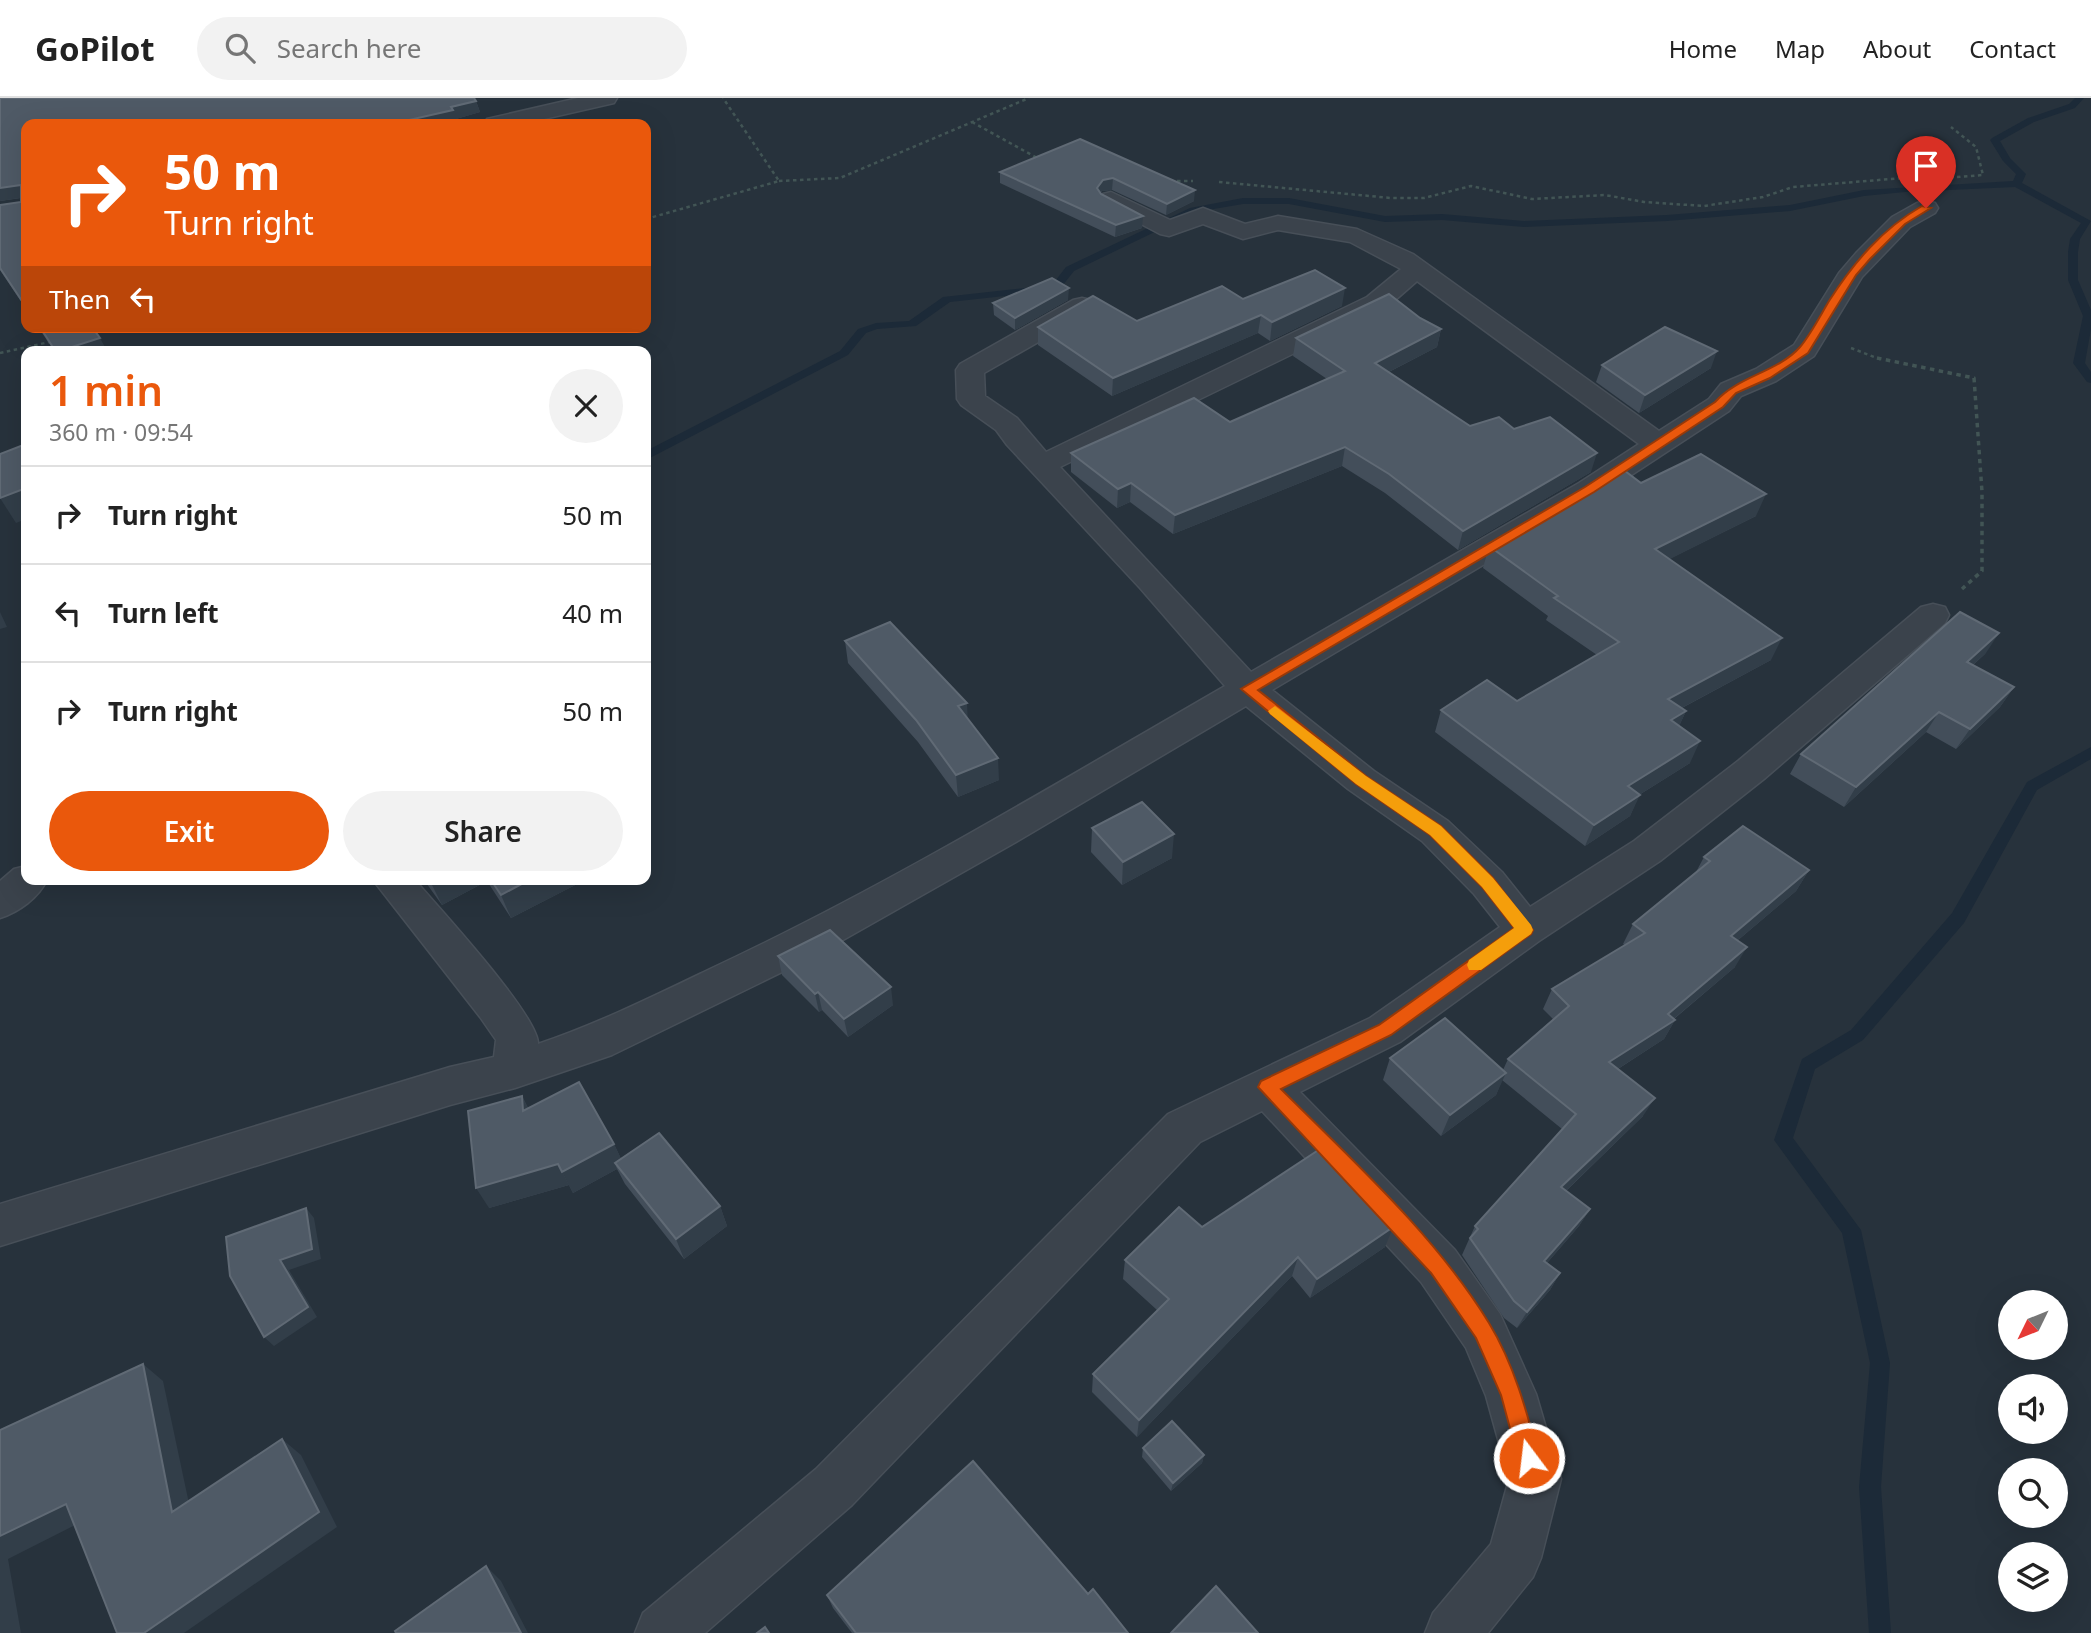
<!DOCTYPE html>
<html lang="en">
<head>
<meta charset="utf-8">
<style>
	:root { --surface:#fff; --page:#f2f2f2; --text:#222; --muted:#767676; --line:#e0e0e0; --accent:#ea580c }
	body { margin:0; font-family:"Noto Sans",sans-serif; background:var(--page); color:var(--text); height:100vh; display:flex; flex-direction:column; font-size:26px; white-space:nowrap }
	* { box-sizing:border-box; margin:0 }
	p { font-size:23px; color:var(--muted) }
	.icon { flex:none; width:38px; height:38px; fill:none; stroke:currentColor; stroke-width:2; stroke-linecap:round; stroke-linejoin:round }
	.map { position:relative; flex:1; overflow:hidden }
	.panel { position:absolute; left:21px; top:248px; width:630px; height:539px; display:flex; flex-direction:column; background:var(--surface); border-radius:14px; box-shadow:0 7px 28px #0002 }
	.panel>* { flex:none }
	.banner { position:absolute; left:21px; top:21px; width:630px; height:214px; border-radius:14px; box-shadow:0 7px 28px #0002; background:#ea580c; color:#fff; overflow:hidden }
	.needle { width:46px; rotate:227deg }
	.buttons { position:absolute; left:1998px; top:1192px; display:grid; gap:14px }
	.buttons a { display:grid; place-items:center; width:70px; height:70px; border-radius:50%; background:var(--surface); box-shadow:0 7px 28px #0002; font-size:35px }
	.pin { position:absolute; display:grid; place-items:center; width:60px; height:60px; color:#fff; margin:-72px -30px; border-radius:50% 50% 50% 0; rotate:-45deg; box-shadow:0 0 7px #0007 }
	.pin .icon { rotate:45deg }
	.me { position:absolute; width:77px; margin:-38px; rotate:345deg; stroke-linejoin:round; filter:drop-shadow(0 0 5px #0008) }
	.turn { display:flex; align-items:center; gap:24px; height:147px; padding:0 28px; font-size:32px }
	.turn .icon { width:91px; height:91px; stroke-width:2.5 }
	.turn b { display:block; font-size:49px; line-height:60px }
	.then { display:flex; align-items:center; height:66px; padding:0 28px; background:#0003; gap:14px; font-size:26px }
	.round { display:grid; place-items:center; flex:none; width:74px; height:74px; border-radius:37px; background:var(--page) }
	.headline { display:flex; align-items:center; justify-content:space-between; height:119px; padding:0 28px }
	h1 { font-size:42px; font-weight:600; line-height:52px; color:var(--accent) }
	.cta { display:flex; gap:14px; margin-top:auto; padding:14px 28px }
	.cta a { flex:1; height:80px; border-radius:42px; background:var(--accent); color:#fff; font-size:28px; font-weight:600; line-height:80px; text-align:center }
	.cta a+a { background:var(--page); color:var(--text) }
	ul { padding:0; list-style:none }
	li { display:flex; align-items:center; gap:21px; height:98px; padding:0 28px; border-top:2px solid var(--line) }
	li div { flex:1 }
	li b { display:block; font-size:26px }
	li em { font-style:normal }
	header { display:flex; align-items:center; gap:42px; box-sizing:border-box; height:98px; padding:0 35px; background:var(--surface); border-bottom:2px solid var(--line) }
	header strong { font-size:33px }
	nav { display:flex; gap:38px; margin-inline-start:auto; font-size:24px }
	.search { width:490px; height:63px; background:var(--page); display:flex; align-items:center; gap:18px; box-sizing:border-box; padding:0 24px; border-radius:38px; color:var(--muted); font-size:26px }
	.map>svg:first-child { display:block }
</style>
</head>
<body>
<header>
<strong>GoPilot</strong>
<div class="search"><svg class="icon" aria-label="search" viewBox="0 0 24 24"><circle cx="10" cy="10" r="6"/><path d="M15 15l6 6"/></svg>Search here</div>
<nav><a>Home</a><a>Map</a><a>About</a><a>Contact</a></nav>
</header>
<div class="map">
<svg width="2091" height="1535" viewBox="0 0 2091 1535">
	<rect width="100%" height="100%" fill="#27323c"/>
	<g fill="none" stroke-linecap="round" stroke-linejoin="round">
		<!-- stream -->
		<g fill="#1c2a38" fill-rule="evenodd">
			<path d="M2075,0h9l-9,10 -41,14 -34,19 10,17 16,16 -4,9 69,38 -11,18 -2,13v28l13,30v19l-6,34 6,9v11l-4,-1 -14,-19 10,-47 -15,-36v-28l2,-13 11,-16 -66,-36 -110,5 -41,4 -74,15 -123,10 -143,6 -82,-7 -57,2 -96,-18h-46l-47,8 -122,59 -15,19 -109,12 -34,24 -39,3 -11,4 -18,22 -202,105v-9l194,-100 18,-22 18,-6 33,-2 34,-24 109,-12 14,-18 124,-59 53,-10h46l96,18 57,-2 82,7 143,-6 123,-10 74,-15 149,-9 3,-7 -13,-13 -13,-21 2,-2 36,-20 41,-14z"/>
			<path d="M2091,649v12l-54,31 -73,133 -101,117 -48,29 -22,69 68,92 29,133 -9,124 10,146h-22l-10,-146 11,-124 -28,-130 -68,-93 28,-81 49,-29 101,-117 75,-131z"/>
		</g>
		<defs>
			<g id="minor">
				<path d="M578,0h39l-3,5 -92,21h-38l3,-5z"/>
				<path d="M1111,94l59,28 33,-12 42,16 33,-8 79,13 56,25 246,177 50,-32 12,-15 35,-15 38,-24 45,-72 18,-21 35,-35 25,-14 9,-2 9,2 3,5 -3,5 -25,14 -48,50 -48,79 -38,25 -35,15 -12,15 -128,84 -329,195 102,81 74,50 54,51 28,35 104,-66 104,-80 183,-154 12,-3 12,3 4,8 -4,8 -181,156 -104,82 -121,80 -139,101 -100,50 155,158 45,64 36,80 25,85 -20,79 -8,19 -45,56h-63l8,-20 58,-69 18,-65 -23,-83 -20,-48 -45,-66 -159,-171 -62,31 -348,363 -147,128h-70l8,-20 173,-144 352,-355 202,-96 130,-91 -26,-33 -52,-53 -74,-52 -102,-83 -230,136 -203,115 -201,98 -97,33 -65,17 -450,141v-42l450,-137 44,-10 2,-17 -16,-23 -107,-137h42c23,27 124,136 123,164 59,-20 114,-47 170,-74 178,-83 347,-186 517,-284l-85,-98 -133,-143 -11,-15 -35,-25 -4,-6 -1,-29 4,-6 113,-64 9,-2 9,2 4,6 -4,6 -107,61 1,23 32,22 29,34 321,-155 34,-28 -51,-27 -72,-12 -35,9 -40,-15 -34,12 -9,-2 -57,-30 -4,-5 4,-5zM1417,183l222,163 -60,39 -328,189 -191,-205 325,-158z"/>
				<path d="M26,768v14h21c-9,18 -28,32 -47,38v-37l14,-12z"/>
			</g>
		</defs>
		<!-- minor casing -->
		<use href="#minor" stroke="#474f58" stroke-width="3"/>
		<!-- path-far1 -->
		<g stroke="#425555" stroke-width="2.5" stroke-dasharray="3.5 3.5" stroke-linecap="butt">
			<path d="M972,24l67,37"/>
			<path d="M1943,80l40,-3 -7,-28 -25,-20"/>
			<path d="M779,83l61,-3 189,-80"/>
			<path d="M1170,83h23"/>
			<path d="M1219,84l172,16h33l47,-12 61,13 73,-4 39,7 60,4 59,-9 30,-10 110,-9"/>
			<path d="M646,121l133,-38 -56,-83"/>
			<path d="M89,235l45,-6"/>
			<path d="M1851,250l31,12"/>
			<path d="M0,255l54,-12"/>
		</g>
		<!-- path -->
		<path stroke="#425555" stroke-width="3.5" stroke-dasharray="4.5 4.5" stroke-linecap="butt" d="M1877,260l97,20 8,114v79l-20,18"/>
		<!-- minor -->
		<use href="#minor" fill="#3b434c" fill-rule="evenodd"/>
	</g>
	<!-- wall -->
	<g fill="#434e5a">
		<path d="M0,0l476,3 4,11 -24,7v3l-430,2v185l-26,-39v-65l21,-3v-4l-21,3z"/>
		<path d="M1080,41l114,62 -28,14 -54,-25 -10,1 -1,2 41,35 -27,9 -115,-54v-11z"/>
		<path d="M1243,201l99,7 -72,35 -12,-8 -146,63 -74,-51v-18l99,-6z"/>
		<path d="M1068,202l-53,30 -21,-15 -1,-12z"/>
		<path d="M1420,220l21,11 -4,18 -48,25 81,54 44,3 77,43 -133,78 -73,-57 -43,-27 -169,68 -43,-32 -13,6 -46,-36v-19l159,-31 97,-43 -34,-23 3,-18z"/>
		<path d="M38,229h54l15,24 -52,1z"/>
		<path d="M1602,267l109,3 -72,45 -43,-31z"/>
		<path d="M1641,385l115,33 -87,43 102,101 -89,48 4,3 -7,15 11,37 -51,32 -9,21 -45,30 -150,-114 6,-22 76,-9 80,-46 -51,-35 2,-4 -65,-48 6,-22z"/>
		<path d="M845,543l123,78 31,61 -41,17 -40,-55 -70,-79z"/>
		<path d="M1986,555l-13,12 41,22 -14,20 -44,42 -30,-17 -82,75 -54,-33 11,-20z"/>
		<path d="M1092,730l80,30 -50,27 -31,-33z"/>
		<path d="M1704,759l105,13 -13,21 -59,50 -2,26 -61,52 1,1 -11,19 -46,30 25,47 -77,75 24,18 -11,17 -32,37 13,10 -10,17 -33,38 -13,-10 -42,-63 13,-29 87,-97 -60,-49 -6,15 -55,41 -58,-56 7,-22 113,12 5,-11 45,-40 -10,-10 9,-20 73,-44 -2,-1 10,-20 63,-52z"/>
		<path d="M424,782h159v1l-72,37 -24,-37 -45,24z"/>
		<path d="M778,858l115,49 -45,32 -26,-27 -3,2 -37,-37z"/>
		<path d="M522,998l6,12 86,36 7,15 99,47 7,20 -43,33 -59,-75 -8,-15 -44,24 -4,-8 -80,23z"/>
		<path d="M1202,1129l183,20 -75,51 -18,-22 -155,161 -45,-45 1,-18 64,-64 -34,-31 2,-19z"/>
		<path d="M1143,1350l61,7 -2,8 -31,28 -29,-34z"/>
		<path d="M1088,1496l40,39h-276l-19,-25 -6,-13z"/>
	</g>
	<!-- shaded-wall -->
	<g fill="#323e49">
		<path d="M476,3l4,11 -24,7v3l-9,2h-47v-2z"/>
		<path d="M1113,80l-1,12 -10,1 -6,8 1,-11 6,-8z"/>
		<path d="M21,87l5,12 -26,4v-13z"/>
		<path d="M1195,92l-1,11 -28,14 1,-11z"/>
		<path d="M1143,118l-1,12 -27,9 1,-12z"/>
		<path d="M1069,190l-1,12 -53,30v-12z"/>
		<path d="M1345,190l-3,18 -72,35 2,-19z"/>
		<path d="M1261,217l-3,18 -146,63 1,-18z"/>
		<path d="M1441,231l-4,18 -66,34 4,-18z"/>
		<path d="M100,240l7,13 -49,1z"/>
		<path d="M1717,253l-6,17 -72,45 6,-18z"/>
		<path d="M1345,349l-3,19 -169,68 2,-19z"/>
		<path d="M1597,355l-6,19 -133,78 5,-19z"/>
		<path d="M1131,385l-1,19 -13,6 1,-19z"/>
		<path d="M26,390v31l-10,4 -16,-25z"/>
		<path d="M1766,396l-10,22 -110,55 9,-22z"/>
		<path d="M0,514l7,15 -7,2z"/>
		<path d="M1999,535l-13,20 -32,29 13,-20z"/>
		<path d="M1782,540l-11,22 -112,60 9,-21z"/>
		<path d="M2014,589l-14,20 -44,42 14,-20z"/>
		<path d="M967,605l1,22 -10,-19z"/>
		<path d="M1686,613l-10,22 -5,-13z"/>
		<path d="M1939,614l-13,20 -82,75 12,-20z"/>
		<path d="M1700,643l-10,22 -72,45 10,-22z"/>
		<path d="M998,660l1,22 -41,17 -2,-22z"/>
		<path d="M1640,697l-10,21 -45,30 9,-21z"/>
		<path d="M1174,736l-2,24 -50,27 1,-23z"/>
		<path d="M1809,772l-13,21 -77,65 12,-20z"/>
		<path d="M437,782h50v1l-45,24 -11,-22z"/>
		<path d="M529,782h54v1l-72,37 -10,-23z"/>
		<path d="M1747,849l-12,20 -70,59 10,-6 -11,19 -65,42 10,-19z"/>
		<path d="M891,889l2,18 -45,32 -4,-18z"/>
		<path d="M818,894l4,18 -3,2 -4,-18z"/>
		<path d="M1506,975l-10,22 -55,41 9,-21z"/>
		<path d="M522,998l11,22 -10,-7z"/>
		<path d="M1655,1000l-12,18 -92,89 10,-18z"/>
		<path d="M614,1046l10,21 -9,-2 2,6 -44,24 -11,-21z"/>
		<path d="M558,1066l11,21 -80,23 -13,-20z"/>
		<path d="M720,1108l7,20 -43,33 -8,-20z"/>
		<path d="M306,1110l8,10 7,41 -32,11 28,47 -43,29 -10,-9 16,-77z"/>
		<path d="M1590,1111l-11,17 -45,52 10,-17z"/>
		<path d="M1393,1129l-8,20 -75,51 7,-19z"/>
		<path d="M1298,1159l-6,19 -155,161 2,-17z"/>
		<path d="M1560,1175l-10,17 -33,38 10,-16z"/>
		<path d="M143,1266l20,17 31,146 -22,-15z"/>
		<path d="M282,1341l19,16 36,72 -153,106h-40z"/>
		<path d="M1204,1357l-2,8 -31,28 2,-8z"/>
		<path d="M66,1406l23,14 -81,41 13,74h-21v-97z"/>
		<path d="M486,1468l15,15 27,52h-7z"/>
	</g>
	<!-- building -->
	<g fill="#4f5a66" stroke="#606a75" stroke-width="2">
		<path d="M0,0h474l2,3 -25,6 2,3 -53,12 2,2h-376v50l-3,1 3,4v128l-26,-39v-63l21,-3v-17l-21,3z"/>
		<path d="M1080,41l115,51 -28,14 -54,-26 -10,2 -6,8 4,6 42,22 -27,9 -116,-53z"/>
		<path d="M1315,172l30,18 -73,34 -11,-7 -148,63 -75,-51 55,-31 44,25 85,-35 21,13z"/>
		<path d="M1052,180l17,10 -54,30 -22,-15z"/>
		<path d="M1389,196l31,24 21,11 -66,34 95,63 29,-9 15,12 36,-12 47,36 -134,78 -74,-57 -44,-27 -170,68 -44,-32 -13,6 -47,-36 123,-55 36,24 115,-51 -49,-33z"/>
		<path d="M40,229h52l8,11 -44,14z"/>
		<path d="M1665,229l52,24 -72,44 -43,-30z"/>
		<path d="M26,346v44l-26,10v-44z"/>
		<path d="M1701,356l65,40 -111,55 127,89 -114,61 18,12 -15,9 29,21 -72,45 12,9 -46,30 -153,-115 46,-30 30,21 102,-59 -65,-44 4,-2 -69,-50 132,-78 20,15z"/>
		<path d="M1960,514l39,21 -32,29 47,25 -44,42 -31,-17 -83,75 -55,-33z"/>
		<path d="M890,524l77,81 -9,3 40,52 -42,17 -40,-55 -71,-79z"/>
		<path d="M1142,704l32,32 -51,28 -31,-34z"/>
		<path d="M1743,728l66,44 -78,66 16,11 -79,67 7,6 -66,42 46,36 -94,89 29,22 -46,52 16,12 -33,39 -13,-11 -44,-63 8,-9 -3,-3 101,-112 -68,-55 61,-53 -17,-17 93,-56 -12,-9 77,-63 -6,-4z"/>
		<path d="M491,782h38l-28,15z"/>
		<path d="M830,832l61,57 -47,32 -26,-27 -3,2 -37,-38z"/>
		<path d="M1445,920l61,55 -56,42 -60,-57z"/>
		<path d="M579,984l35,62 -52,28 -4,-8 -82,24 -8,-77 54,-15 1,15z"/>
		<path d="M659,1035l61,73 -44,33 -61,-76z"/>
		<path d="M1320,1051l73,78 -76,52 -19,-22 -159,163 -46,-46 76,-75 -44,-39 54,-53 23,20z"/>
		<path d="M306,1110l6,41 -32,11 28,47 -44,30 -34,-61 -4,-39z"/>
		<path d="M143,1266l29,148 110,-73 37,73 -175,121h-27l-51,-129 -66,32v-106z"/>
		<path d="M1172,1323l32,34 -31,28 -30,-35z"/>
		<path d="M973,1363l115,133 5,-5 35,44h-272l-29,-38z"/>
		<path d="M486,1468l35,67h-125l-1,-2z"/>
		<path d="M1216,1488l42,47h-87z"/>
		<path d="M765,1529l4,6h-12z"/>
	</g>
	<!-- route -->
	<path fill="#ea580c" stroke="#983908" stroke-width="2" d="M1922,108l9,2 -26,16 -35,35 -14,16 -48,78 -38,25 -34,15 -13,14 -129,85 -336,198 108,86 75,50 52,52 40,52 -2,4 -140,101 -110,54c72,72 155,147 208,234 25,41 38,89 50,135l-3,7 -7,3 -8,-3 -3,-7 -17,-63 -25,-57 -45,-65 -173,-186 3,-6 118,-56 135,-97 -32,-41 -52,-52 -74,-51 -115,-95 344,-202 130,-85c23,-26 63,-30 85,-55 11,-13 20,-31 29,-46 25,-39 53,-72 93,-95z"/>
	<!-- slow -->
	<path fill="#f59e0b" d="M1275,608l91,70 75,50 52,52 38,47 2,5 -2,4 -50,36h-12l-2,-5 2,-5 45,-32 -32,-41 -52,-52 -74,-51 -86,-70 -2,-3z"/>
</svg>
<div class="buttons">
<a><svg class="needle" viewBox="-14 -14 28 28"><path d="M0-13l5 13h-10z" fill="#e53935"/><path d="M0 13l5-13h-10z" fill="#767676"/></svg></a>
<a><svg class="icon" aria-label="sound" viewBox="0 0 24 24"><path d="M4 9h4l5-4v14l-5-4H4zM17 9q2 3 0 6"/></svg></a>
<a><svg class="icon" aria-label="search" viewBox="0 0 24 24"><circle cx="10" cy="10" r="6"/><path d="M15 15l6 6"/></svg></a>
<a><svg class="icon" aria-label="layers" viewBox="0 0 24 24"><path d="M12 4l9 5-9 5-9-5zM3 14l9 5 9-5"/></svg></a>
</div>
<div class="pin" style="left:1926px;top:110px;background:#d93025"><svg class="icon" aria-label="arrive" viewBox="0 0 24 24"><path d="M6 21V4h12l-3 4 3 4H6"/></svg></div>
<svg class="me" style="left:1529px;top:1360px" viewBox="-20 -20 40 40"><circle r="17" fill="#ea580c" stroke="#fff" stroke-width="3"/><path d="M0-11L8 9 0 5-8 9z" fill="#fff"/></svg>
<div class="banner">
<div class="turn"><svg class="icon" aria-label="right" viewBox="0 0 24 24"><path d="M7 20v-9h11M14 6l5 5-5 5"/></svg><div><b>50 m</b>Turn right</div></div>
<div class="then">Then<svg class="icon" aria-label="left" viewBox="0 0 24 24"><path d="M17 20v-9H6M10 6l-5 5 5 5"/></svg></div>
</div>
<section class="panel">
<div class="headline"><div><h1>1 min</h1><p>360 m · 09:54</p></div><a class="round"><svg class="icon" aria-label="close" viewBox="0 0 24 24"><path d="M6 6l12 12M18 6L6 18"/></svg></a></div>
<ul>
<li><svg class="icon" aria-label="right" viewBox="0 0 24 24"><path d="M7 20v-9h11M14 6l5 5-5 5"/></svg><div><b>Turn right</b></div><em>50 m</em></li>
<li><svg class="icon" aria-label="left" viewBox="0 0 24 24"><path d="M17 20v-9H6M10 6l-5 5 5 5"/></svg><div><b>Turn left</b></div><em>40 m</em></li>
<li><svg class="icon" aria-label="right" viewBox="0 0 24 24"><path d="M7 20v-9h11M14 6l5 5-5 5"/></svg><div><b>Turn right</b></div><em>50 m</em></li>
</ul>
<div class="cta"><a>Exit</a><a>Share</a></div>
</section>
</div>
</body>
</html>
